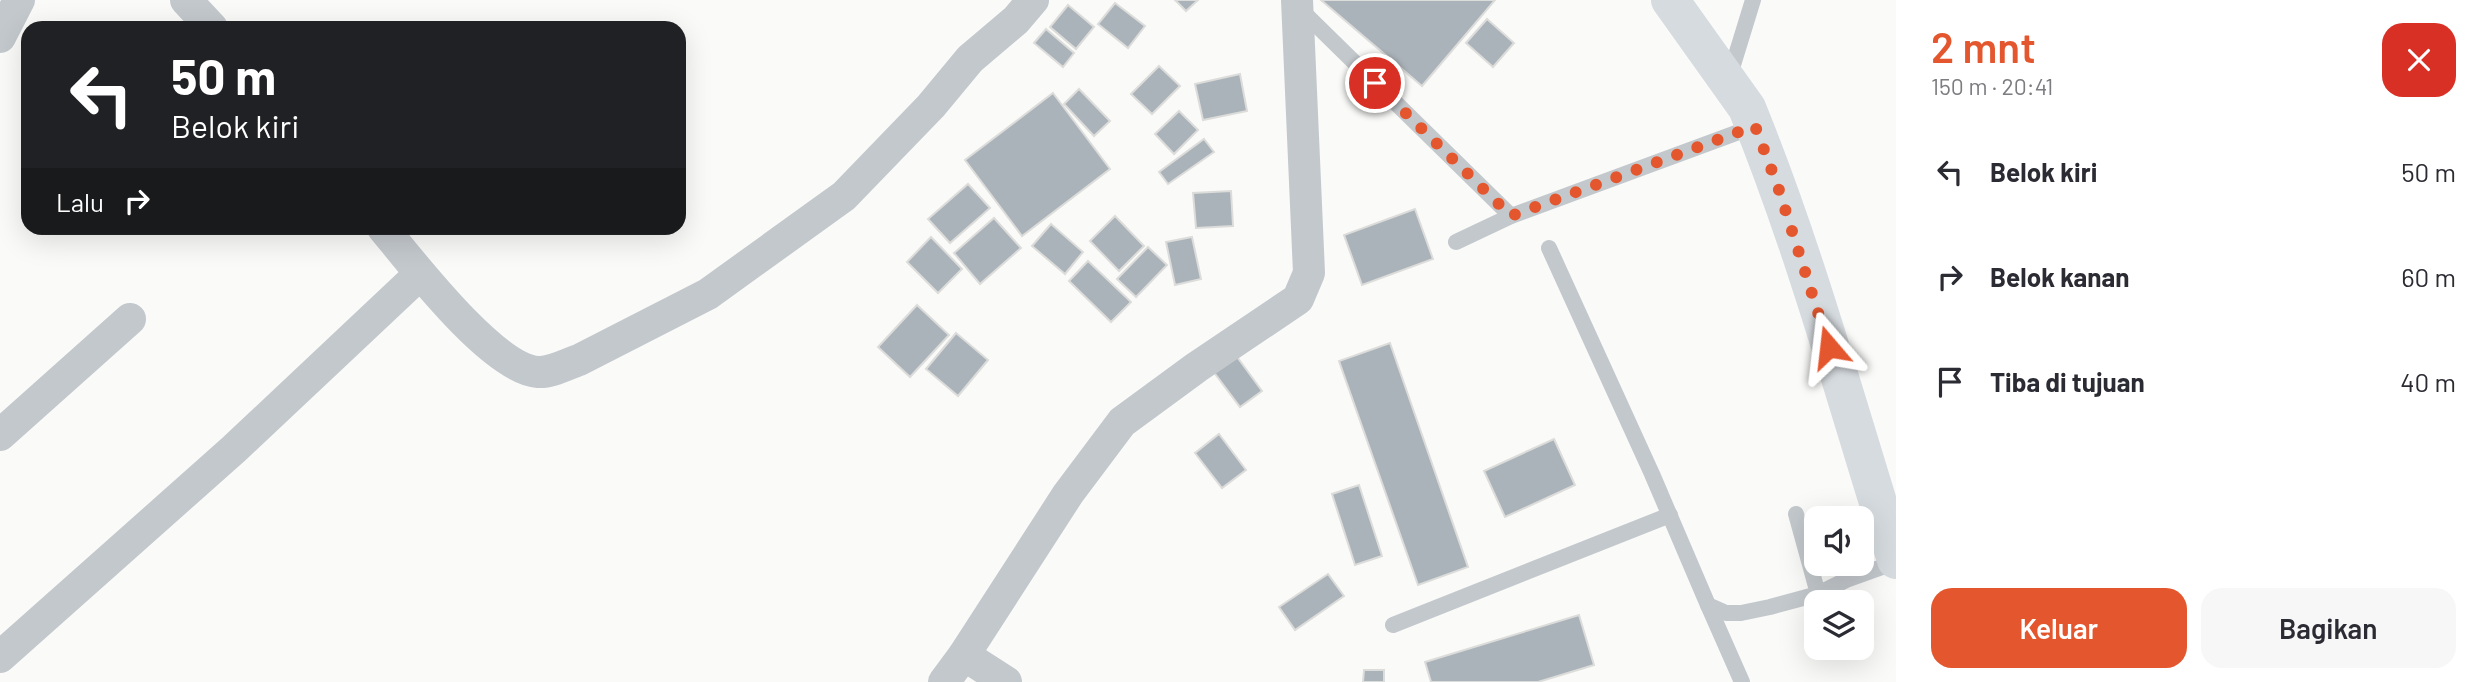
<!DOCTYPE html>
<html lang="id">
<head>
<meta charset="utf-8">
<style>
	:root { --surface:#fff; --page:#f7f7f7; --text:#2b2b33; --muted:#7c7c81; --accent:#e4572e }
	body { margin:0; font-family:Barlow,sans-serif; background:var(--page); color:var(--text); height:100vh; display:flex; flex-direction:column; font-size:26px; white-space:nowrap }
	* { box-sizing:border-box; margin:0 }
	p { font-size:23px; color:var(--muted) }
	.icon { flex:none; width:38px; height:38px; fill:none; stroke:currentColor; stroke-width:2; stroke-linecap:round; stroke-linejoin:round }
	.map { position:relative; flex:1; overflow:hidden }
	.details { display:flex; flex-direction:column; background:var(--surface); width:595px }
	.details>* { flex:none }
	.hud { position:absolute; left:21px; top:21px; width:665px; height:214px; border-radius:21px; box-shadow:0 7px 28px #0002; background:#202124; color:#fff; overflow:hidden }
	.tools { position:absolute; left:1804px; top:506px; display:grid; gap:14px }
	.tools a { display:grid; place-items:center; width:70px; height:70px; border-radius:14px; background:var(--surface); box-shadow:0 7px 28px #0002; font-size:35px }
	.pin { position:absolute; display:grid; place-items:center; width:60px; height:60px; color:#fff; margin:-30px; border:4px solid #fff; border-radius:50%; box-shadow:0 2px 7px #0007 }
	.me { position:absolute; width:77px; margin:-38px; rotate:343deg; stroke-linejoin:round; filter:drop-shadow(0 0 5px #0008) }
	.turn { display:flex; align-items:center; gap:24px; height:147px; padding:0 35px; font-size:32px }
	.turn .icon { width:91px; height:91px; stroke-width:2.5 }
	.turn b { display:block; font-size:49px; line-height:60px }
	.then { display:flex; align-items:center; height:66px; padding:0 35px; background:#0003; gap:14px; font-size:26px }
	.round { display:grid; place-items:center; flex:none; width:74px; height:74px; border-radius:21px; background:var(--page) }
	.headline { display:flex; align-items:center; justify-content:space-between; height:119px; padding:0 35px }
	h1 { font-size:42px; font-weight:600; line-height:52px; color:var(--accent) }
	.button { display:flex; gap:14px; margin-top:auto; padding:14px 35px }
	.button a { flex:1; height:80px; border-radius:21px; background:var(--accent); color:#fff; font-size:28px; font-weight:600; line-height:80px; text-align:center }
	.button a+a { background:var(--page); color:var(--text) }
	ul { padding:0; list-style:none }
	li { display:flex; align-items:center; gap:21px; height:105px; padding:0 35px }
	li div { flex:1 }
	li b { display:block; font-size:26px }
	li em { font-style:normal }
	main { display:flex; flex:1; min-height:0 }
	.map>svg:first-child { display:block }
</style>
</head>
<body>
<main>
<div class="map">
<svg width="1896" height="682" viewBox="0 0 1896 682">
	<rect width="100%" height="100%" fill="#fafaf8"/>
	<!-- building -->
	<g fill="#aab3b9" stroke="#dcdcda" stroke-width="2">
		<path d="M1175,0h23l-12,11z"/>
		<path d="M1321,0h174l-73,86z"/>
		<path d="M1115,3l30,23 -17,22 -30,-24z"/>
		<path d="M1068,5l26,22 -18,22 -26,-22z"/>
		<path d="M1487,19l27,24 -21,24 -27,-24z"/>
		<path d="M1046,29l28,24 -11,14 -29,-24z"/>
		<path d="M1159,66l21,20 -28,28 -21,-20z"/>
		<path d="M1240,74l7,37 -44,9 -8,-36z"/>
		<path d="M1079,89l31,32 -16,15 -30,-32z"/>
		<path d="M1053,93l57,76 -88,67 -57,-76z"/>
		<path d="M1179,111l19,19 -24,24 -19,-20z"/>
		<path d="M1204,139l10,13 -46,32 -9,-12z"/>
		<path d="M968,184l22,24 -40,35 -22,-24z"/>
		<path d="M1231,191l2,35 -37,2 -3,-35z"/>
		<path d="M1415,209l18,50 -71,26 -18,-50z"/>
		<path d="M1115,216l29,30 -25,25 -29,-30z"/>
		<path d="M994,218l27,30 -41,36 -26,-31z"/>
		<path d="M1051,224l32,28 -18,22 -33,-28z"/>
		<path d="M931,237l31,32 -24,24 -31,-31z"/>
		<path d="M1192,237l9,42 -26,6 -9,-43z"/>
		<path d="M1148,247l19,18 -31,32 -19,-18z"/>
		<path d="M1088,261l43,41 -20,20 -42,-41z"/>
		<path d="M917,305l32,30 -39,42 -32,-30z"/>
		<path d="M956,333l32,27 -30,36 -32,-27z"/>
		<path d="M1390,343l78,224 -50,18 -79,-224z"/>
		<path d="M1232,350l30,41 -22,16 -30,-40z"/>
		<path d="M1219,434l27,36 -24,18 -27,-35z"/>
		<path d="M1554,439l21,46 -70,32 -21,-46z"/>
		<path d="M1359,485l23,71 -27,9 -23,-71z"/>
		<path d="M1328,574l16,22 -49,34 -16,-23z"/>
		<path d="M1579,615l15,50 -56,17h-107l-6,-20z"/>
		<path d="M1364,670h20v12h-21z"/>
	</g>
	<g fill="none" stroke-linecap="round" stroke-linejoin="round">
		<!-- service -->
		<g stroke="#c3c8cc" stroke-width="16">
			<path d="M1300,9l211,207"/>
			<path d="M1729,78l24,-78"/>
			<path d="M1456,242l55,-26 244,-90"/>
			<path d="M1549,248l103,226 56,131 18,8h15l29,-6 48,-13 28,-14 50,-18"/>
			<path d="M1796,514l22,80"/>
			<path d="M1708,605l34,77"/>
			<path d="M1393,625l277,-110"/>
		</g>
		<!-- minor -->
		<g stroke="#c3c8cc" stroke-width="32">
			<path d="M186,0l26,28"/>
			<path d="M0,37l19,-37"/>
			<path d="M383,228c29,35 110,141 155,144 13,1 29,-8 41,-12l129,-66 136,-98 87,-90 39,-47 46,-39 17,-20"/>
			<path d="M0,435l130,-116"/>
			<path d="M0,657l234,-208 186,-175"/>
			<path d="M944,682l20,-27"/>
			<path d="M1006,682l-42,-27 104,-161 54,-72 75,-55 101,-68 11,-26 -12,-273"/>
		</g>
		<!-- primary -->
		<path stroke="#d6dbdf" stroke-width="38" d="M1670,0l77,108c60,147 101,301 149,452"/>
	</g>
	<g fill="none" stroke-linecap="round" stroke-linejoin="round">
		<!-- route -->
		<path stroke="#e4572e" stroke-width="12" stroke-dasharray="0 21.6" d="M1375,83l136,133 244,-90 23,61 51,160"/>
	</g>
</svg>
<div class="tools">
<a><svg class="icon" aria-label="sound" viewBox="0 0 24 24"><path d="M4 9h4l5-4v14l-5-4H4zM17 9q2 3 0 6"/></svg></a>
<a><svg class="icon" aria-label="layers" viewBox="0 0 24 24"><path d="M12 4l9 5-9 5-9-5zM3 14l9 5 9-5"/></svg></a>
</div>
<div class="pin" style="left:1375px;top:83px;background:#d93025"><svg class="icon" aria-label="arrive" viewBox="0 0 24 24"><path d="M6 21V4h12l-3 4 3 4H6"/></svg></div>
<svg class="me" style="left:1829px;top:347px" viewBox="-20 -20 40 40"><path d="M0-17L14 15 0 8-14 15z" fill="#e4572e" stroke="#fff" stroke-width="4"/></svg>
<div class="hud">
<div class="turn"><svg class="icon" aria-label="left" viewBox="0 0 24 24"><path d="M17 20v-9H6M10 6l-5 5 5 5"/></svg><div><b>50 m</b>Belok kiri</div></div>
<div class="then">Lalu<svg class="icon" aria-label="right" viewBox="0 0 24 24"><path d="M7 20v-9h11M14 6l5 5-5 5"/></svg></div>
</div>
</div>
<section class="details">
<div class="headline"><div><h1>2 mnt</h1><p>150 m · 20:41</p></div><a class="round" style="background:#d93025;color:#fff"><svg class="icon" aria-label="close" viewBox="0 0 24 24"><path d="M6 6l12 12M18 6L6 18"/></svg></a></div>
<ul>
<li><svg class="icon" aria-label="left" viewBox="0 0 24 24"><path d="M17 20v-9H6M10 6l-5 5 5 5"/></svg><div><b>Belok kiri</b></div><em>50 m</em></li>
<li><svg class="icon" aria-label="right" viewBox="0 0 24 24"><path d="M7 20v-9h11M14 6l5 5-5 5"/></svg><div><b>Belok kanan</b></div><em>60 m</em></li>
<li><svg class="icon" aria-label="arrive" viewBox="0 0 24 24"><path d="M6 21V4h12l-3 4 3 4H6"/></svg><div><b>Tiba di tujuan</b></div><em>40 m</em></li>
</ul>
<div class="button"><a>Keluar</a><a>Bagikan</a></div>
</section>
</main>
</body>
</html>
